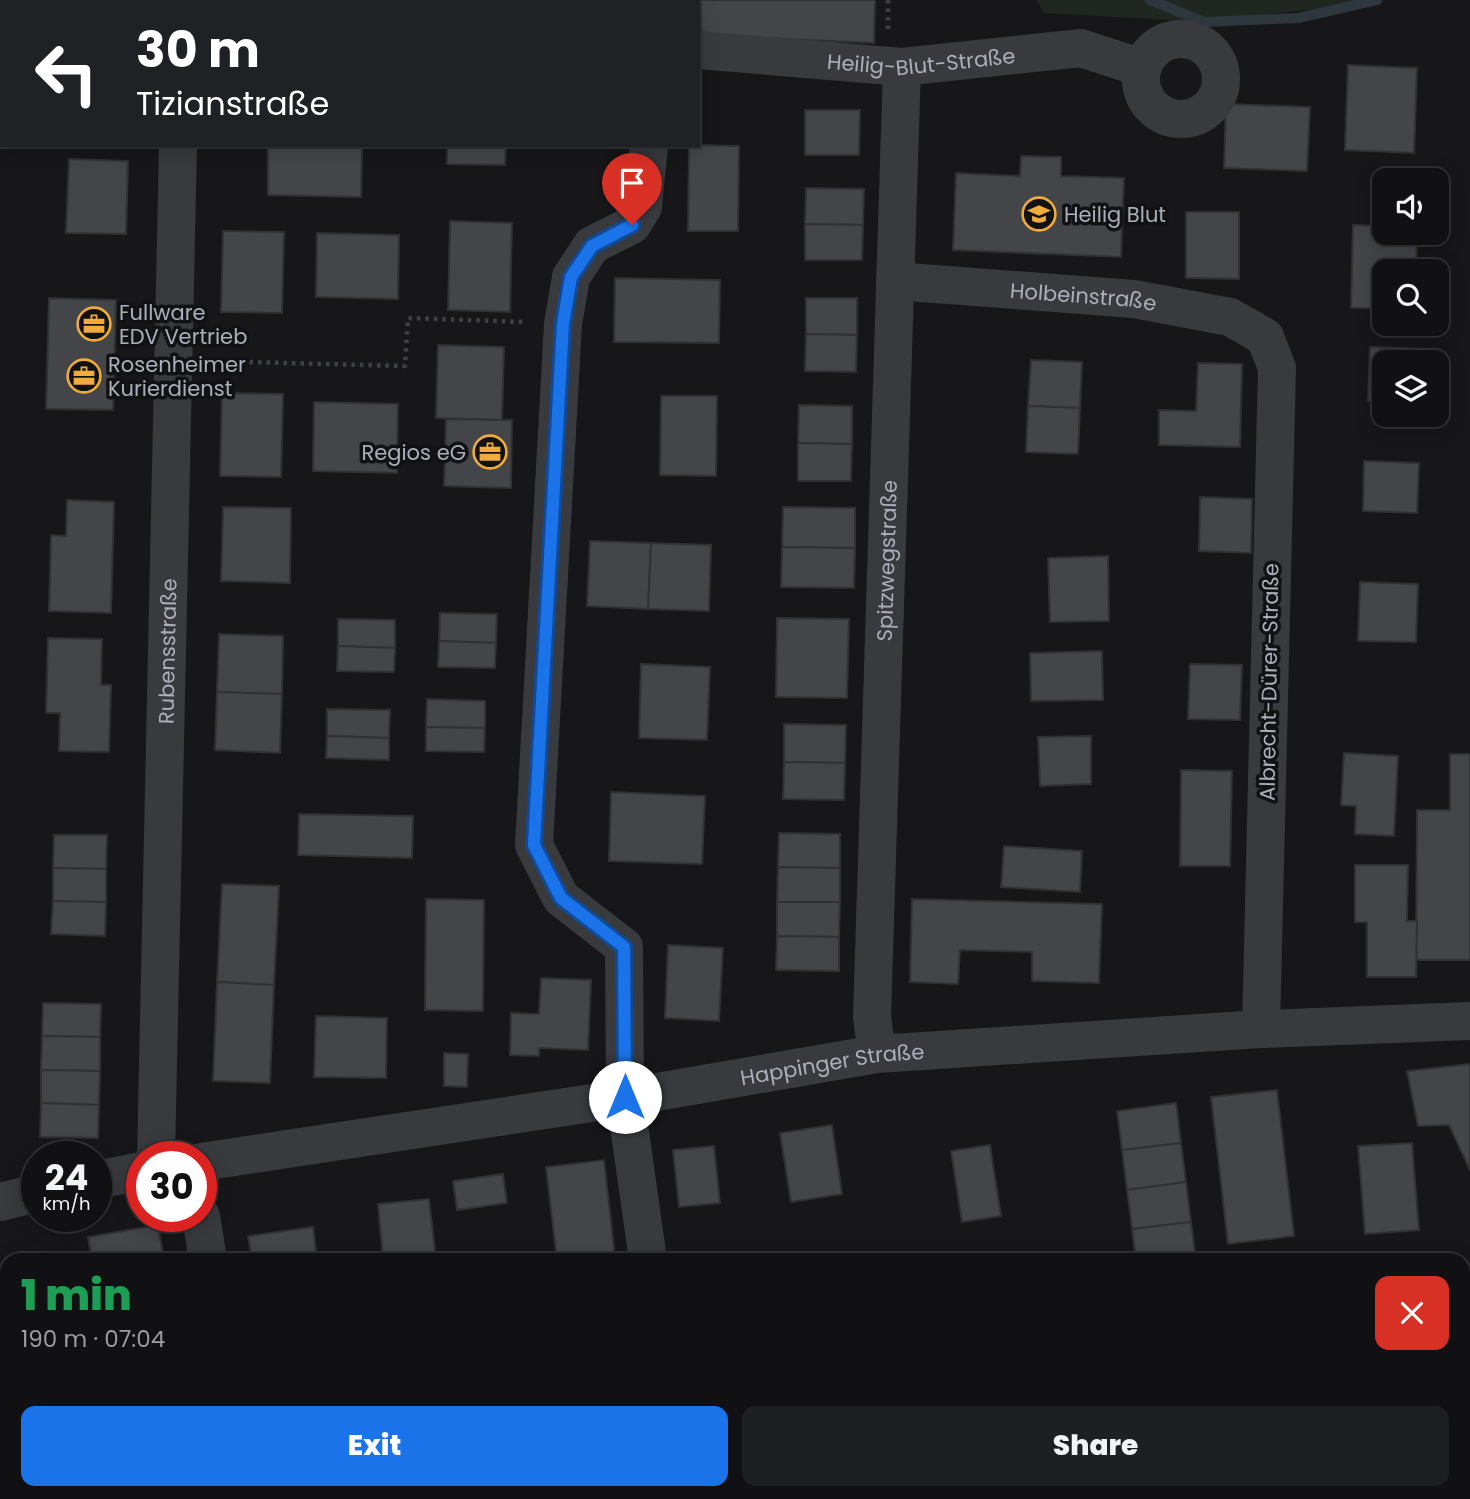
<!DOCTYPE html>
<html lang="en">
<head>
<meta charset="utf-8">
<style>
	:root { --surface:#111113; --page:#1e1f21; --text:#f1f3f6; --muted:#9c9da0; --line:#303133; --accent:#1a73e8 }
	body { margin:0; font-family:Poppins,sans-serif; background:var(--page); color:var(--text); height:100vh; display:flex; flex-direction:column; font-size:26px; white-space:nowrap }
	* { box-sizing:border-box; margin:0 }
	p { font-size:23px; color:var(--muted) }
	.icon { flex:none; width:38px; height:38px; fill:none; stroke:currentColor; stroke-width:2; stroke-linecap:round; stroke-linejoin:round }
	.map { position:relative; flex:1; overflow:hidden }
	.details { position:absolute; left:0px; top:1253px; width:1470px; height:247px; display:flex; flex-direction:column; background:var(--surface); border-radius:21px 21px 0 0; box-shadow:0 4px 18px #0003,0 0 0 2px var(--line) }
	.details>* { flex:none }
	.hud { position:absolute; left:0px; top:0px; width:700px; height:147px; box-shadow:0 4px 18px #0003,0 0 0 2px var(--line); background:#202124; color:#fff; overflow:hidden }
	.buttons { position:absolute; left:1372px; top:168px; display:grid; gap:14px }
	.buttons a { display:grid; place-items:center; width:77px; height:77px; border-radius:14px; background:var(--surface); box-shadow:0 4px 18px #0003,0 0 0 2px var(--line); font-size:35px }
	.speed { position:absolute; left:21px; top:1141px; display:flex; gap:14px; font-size:35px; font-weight:700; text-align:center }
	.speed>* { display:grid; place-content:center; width:91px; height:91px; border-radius:50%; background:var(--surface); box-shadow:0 4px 18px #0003,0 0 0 2px var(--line); line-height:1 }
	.speed small { font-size:18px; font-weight:400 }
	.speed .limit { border:10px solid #d22; background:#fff; color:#111 }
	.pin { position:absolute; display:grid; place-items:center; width:60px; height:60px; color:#fff; margin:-72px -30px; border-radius:50% 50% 50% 0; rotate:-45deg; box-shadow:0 0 7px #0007 }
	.pin .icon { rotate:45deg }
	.me { position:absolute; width:77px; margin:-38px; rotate:0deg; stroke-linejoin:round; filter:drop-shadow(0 0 5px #0008) }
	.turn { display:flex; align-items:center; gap:24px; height:147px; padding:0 21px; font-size:32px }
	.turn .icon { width:91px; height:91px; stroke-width:2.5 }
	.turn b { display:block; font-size:49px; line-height:60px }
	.round { display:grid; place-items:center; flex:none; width:74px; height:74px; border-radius:14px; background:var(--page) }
	.head { display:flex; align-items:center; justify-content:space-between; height:119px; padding:0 21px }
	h1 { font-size:42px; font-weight:800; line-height:52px; color:#1e9e55 }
	.primary-button { display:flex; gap:14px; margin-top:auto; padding:14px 21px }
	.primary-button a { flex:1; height:80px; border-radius:14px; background:var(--accent); color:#fff; font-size:28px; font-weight:800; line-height:80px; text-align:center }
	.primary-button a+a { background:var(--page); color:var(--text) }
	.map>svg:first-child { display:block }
</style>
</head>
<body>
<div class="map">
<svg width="1470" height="1499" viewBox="0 0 1470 1499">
	<rect width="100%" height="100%" fill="#171719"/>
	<!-- green -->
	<path fill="#1f2720" d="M1036,0h352l-182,22 -162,-9z"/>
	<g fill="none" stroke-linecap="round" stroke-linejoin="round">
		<!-- stream -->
		<path stroke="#2d373d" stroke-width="10" d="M1150,0l54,22 94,-4 79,-18"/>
	</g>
	<!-- building -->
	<g fill="#444549" stroke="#313135" stroke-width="2">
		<path d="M277,0h59l-59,2z"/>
		<path d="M385,0h56l1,2h-57z"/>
		<path d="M581,0h57l-57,2z"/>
		<path d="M685,0h190l-1,43 -176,-8v-33z"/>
		<path d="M1348,65l69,3 -3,85 -69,-3z"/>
		<path d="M1226,104l84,3 -3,64 -83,-3z"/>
		<path d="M805,110h55l-1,45h-54z"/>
		<path d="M268,145h94l-1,52 -93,-2z"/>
		<path d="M447,145h59l-1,20 -58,-1z"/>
		<path d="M689,145l50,1 -1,85h-50z"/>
		<path d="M1021,156l40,1v19l63,2 -3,79 -168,-7 3,-77 64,3z"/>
		<path d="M69,159l59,2 -2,73 -60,-1z"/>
		<path d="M806,188l58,1 -1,36 -58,-1z"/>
		<path d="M1186,212h53v67l-53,-1z"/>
		<path d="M450,221l62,2 -2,89 -62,-2z"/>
		<path d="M805,224l58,1 -1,35h-57z"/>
		<path d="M1353,225l31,1v7h33l-1,38h-32v37h-33z"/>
		<path d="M223,231l61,1 -2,81 -61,-1z"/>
		<path d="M317,233l82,2 -1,64 -82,-2z"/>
		<path d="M615,278l105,2 -1,63 -105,-1z"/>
		<path d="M49,298l67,2 -3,110 -67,-1z"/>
		<path d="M806,298h51v37l-51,-1z"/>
		<path d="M806,334l51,1 -1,37 -51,-1z"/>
		<path d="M438,345l66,2 -2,73 -66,-2z"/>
		<path d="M1370,347l55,2v13h-41v39h-16z"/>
		<path d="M1031,360l51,2 -2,46 -52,-2z"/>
		<path d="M1198,363l44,1 -2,83 -81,-2v-35l37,1z"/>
		<path d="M222,393l61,1 -2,83 -61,-1z"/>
		<path d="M661,396h56l-1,80 -56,-1z"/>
		<path d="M314,402l84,2 -1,69 -84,-2z"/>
		<path d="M799,405l53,1v38l-54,-1z"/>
		<path d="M1028,406l52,2 -2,46 -52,-2z"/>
		<path d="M446,419l66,1 -1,68 -67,-2z"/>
		<path d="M798,443l54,1 -1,37h-53z"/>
		<path d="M1364,461l55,2 -2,50 -54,-2z"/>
		<path d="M1200,497l52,2 -1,54 -52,-2z"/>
		<path d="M67,500l47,2 -3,111 -62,-2 2,-76 15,1z"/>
		<path d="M223,507l68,1 -1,75 -69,-2z"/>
		<path d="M783,507l72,1v40l-73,-1z"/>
		<path d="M590,541l61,2 -3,66 -61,-3z"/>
		<path d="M651,543l60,2 -2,66 -61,-2z"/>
		<path d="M782,547l73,1 -1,40 -73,-1z"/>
		<path d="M1108,556l1,65 -59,1 -2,-64z"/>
		<path d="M1360,582l58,2 -2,58 -58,-1z"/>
		<path d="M440,613l57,1 -1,29 -57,-2z"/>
		<path d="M777,618l72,1 -2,79 -71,-1z"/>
		<path d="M338,619l57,1v28l-57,-2z"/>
		<path d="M219,634l64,2 -1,58 -65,-2z"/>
		<path d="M48,638l54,1 -1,46h10l-2,67 -50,-1 1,-38h-14z"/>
		<path d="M439,641l57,2 -1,25 -57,-1z"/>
		<path d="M338,646l57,2 -1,24 -57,-1z"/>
		<path d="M1102,651l1,49 -72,1 -1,-48z"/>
		<path d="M641,664l69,3 -3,73 -68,-2z"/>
		<path d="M1190,664l52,1 -2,55 -52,-1z"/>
		<path d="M217,692l65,2 -2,59 -65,-3z"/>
		<path d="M427,699l58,2v27l-59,-1z"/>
		<path d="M327,709l63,1 -1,28 -62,-2z"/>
		<path d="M784,724l62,1 -1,38 -61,-1z"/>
		<path d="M426,727l59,1 -1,24 -58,-1z"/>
		<path d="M327,736l62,2v22l-63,-2z"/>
		<path d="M1091,736v48l-51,2 -2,-49z"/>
		<path d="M1344,753l54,3 -4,80 -39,-2 1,-28 -15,-1z"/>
		<path d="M1450,754h20v206h-54l1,-150h33z"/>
		<path d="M784,762l61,1 -1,37 -61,-1z"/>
		<path d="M1181,770l51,1 -2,95h-50z"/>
		<path d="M611,792l94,4 -3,68 -93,-3z"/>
		<path d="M299,814l114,2 -1,42 -114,-3z"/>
		<path d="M779,833l61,1v34l-62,-1z"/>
		<path d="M54,835h53l-1,34 -53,-1z"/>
		<path d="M1004,846l78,5 -2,41 -79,-5z"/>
		<path d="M1355,865h53l-1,56h10l-1,56h-49v-55h-12z"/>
		<path d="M778,867l62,1v34h-63z"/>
		<path d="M53,868l53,1v33l-53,-1z"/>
		<path d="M222,884l57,2 -5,99 -57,-3z"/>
		<path d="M426,899l58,1 -1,111 -58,-1z"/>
		<path d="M912,899l190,5 -3,79 -67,-2v-29l-72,-2 -2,34 -48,-2z"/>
		<path d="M53,901l53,1 -1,34 -54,-2z"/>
		<path d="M777,902h63l-1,35 -62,-1z"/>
		<path d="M777,936l62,1v34l-63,-1z"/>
		<path d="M668,945l55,3 -4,73 -54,-3z"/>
		<path d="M541,978l50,2 -3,70 -49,-2v8l-29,-1 1,-42 28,1z"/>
		<path d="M217,982l57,3 -4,98 -57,-2z"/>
		<path d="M43,1003l58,1 -1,33 -58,-1z"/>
		<path d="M316,1016l71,2 -1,60 -72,-1z"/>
		<path d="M42,1036l58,1v34l-59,-1z"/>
		<path d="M444,1053l24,1 -1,33 -23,-1z"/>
		<path d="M1470,1064v106l-21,-45 -31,1 -11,-55z"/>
		<path d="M41,1070l59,1 -1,34 -58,-2z"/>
		<path d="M1277,1090l17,146 -66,8 -17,-147z"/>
		<path d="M41,1103l58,2 -1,33 -58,-1z"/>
		<path d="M1176,1103l5,40 -59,7 -5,-39z"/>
		<path d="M832,1125l10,69 -51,8 -11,-69z"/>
		<path d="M1181,1143l5,39 -59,8 -5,-40z"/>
		<path d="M1412,1143l7,87 -54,4 -7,-88z"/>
		<path d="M990,1145l11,71 -39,6 -11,-71z"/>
		<path d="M714,1146l6,57 -41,4 -6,-57z"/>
		<path d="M604,1160l11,97 -58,3 -11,-93z"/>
		<path d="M503,1174l4,29 -50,7 -4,-29z"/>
		<path d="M1186,1182l5,40 -59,7 -5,-39z"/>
		<path d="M429,1199l7,61h-53l-5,-56z"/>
		<path d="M1191,1222l5,38h-60l-4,-31z"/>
		<path d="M158,1225l6,35h-72l-4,-23z"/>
		<path d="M313,1227l4,33h-65l-4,-24z"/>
		<path d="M840,1252v8h-98z"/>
		<path d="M7,1358v93l-7,1v-93z"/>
		<path d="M1470,1468v31h-32l-1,-6h26v-24z"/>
		<path d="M132,1493h68l1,6h-67z"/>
		<path d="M587,1493h58l1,6h-59z"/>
		<path d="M1192,1493h58v6h-57z"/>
		<path d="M1315,1493h48l1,6h-49z"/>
	</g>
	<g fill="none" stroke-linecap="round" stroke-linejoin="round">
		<!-- path -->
		<g stroke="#3e4145" stroke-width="4.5" stroke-dasharray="3.5 5" stroke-linecap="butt">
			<path d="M888,0v31"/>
			<path d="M345,2v-2"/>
			<path d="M664,2v-2"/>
			<path d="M207,361l198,5 3,-48 119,4"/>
		</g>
		<!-- minor -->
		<g stroke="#383a3e" stroke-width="38">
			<path d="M545,0v2"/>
			<path d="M210,2v-2"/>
			<circle cx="1181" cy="79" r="40"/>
			<path id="s1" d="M698,50l204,17 179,-19 61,20"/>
			<path d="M0,67h2"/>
			<path id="s2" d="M895,281l239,18 96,18 35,20 12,31 -16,661"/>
			<path id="s3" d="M877,1054l-5,-37 30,-950"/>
			<path id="s4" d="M156,1157l22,-1012"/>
			<path id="s5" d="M201,1162l404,-61 272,-47 384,-25 209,-8"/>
			<path d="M96,1180l46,-9"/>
			<path d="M0,1202l37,-9"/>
			<path d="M201,1216l7,44"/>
			<path d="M648,1260l-23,-163 -1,-150 -63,-49 -27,-53 29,-521 8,-47 21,-32 40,-20 11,-18 6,-62"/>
			<path d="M1463,1428l7,-1"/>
			<path d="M244,1493l1,6"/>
			<path d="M681,1493l1,6"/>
			<path d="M849,1499l54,-6"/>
		</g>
	</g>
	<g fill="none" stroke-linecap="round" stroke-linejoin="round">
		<defs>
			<path id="route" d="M625,1097l-1,-150 -63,-49 -27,-53 29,-521 8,-47 21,-31 40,-21"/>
		</defs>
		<!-- route casing -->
		<use href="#route" stroke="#114b97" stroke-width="18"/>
		<!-- route -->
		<use href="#route" stroke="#1a73e8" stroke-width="12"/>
	</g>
	<!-- icons -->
	<defs>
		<symbol id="school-ring" viewBox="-11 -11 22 22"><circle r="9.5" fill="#121214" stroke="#efac3a" stroke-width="1.5"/><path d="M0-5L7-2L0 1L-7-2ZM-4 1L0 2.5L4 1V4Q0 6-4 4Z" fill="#efac3a"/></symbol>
		<symbol id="office-ring" viewBox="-11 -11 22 22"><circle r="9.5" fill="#121214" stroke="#efac3a" stroke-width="1.5"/><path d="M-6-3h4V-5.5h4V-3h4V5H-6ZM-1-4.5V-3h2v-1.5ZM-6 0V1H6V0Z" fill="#efac3a"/></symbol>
	</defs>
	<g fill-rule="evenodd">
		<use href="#school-ring" x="1020" y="195" width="38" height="38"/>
		<use href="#office-ring" x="75" y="305" width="38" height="38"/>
		<use href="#office-ring" x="65" y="357" width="38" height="38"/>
		<use href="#office-ring" x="471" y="433" width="38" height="38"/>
	</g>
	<g text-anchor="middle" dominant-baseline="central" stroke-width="7" stroke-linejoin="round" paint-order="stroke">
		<!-- street labels -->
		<g font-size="21" fill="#aaafb9" stroke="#121214">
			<text stroke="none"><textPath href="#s1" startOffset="224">Heilig-Blut-Straße</textPath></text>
			<text stroke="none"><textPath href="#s2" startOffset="189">Holbeinstraße</textPath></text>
			<text stroke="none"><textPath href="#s3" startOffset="494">Spitzwegstraße</textPath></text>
			<text stroke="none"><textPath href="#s4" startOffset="506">Rubensstraße</textPath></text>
			<text transform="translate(1269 682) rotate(-89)">Albrecht-Dürer-Straße</text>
			<text stroke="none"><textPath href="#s5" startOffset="639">Happinger Straße</textPath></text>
		</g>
		<!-- poi labels -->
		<g font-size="21" fill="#aaafb9" stroke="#121214" text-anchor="start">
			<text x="1064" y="214">Heilig Blut</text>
			<text x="119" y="312">Fullware<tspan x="119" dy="24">EDV Vertrieb</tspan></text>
			<text x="108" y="364">Rosenheimer<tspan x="108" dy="24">Kurierdienst</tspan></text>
			<text x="466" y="452" text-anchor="end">Regios eG</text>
		</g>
	</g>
</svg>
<div class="buttons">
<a><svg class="icon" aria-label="sound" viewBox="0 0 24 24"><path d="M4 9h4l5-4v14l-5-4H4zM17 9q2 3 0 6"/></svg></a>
<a><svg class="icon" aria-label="search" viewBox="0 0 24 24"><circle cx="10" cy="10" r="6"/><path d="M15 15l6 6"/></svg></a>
<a><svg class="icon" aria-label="layers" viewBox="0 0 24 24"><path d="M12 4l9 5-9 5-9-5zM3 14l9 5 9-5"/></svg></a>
</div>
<div class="speed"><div>24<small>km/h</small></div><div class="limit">30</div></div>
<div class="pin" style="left:632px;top:225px;background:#d93025"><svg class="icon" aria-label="arrive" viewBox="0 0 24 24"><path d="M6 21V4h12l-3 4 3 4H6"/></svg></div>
<svg class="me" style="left:625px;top:1097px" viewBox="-20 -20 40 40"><circle r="19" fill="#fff"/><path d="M0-13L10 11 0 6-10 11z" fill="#1a73e8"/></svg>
<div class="hud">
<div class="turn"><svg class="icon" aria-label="left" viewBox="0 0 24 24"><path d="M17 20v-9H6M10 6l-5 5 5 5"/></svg><div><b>30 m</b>Tizianstraße</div></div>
</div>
<section class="details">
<div class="head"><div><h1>1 min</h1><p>190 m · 07:04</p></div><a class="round" style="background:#d93025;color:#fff"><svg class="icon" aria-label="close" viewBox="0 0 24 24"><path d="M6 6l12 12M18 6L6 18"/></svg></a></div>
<div class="primary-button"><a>Exit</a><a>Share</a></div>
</section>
</div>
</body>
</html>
